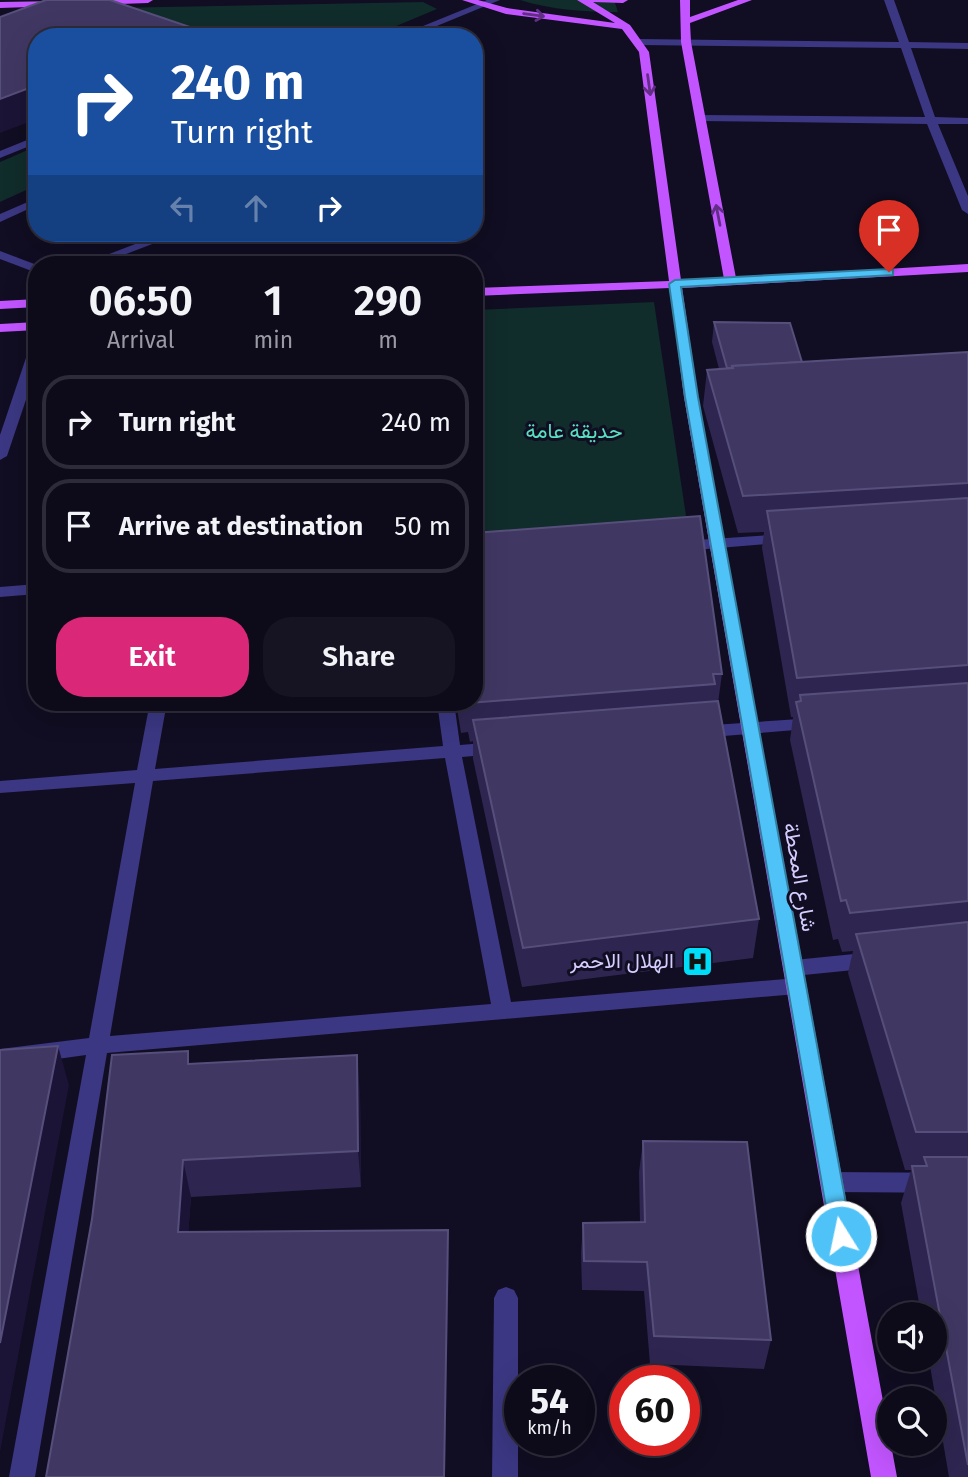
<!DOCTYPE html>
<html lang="en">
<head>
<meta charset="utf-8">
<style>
	:root { --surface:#0d0a1a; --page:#161323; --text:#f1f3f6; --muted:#9a9aa2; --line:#2d2b39; --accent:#db2777 }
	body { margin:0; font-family:"Fira Sans",Vazirmatn,sans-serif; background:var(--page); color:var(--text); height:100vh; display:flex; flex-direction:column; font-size:26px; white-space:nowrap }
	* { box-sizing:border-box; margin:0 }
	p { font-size:23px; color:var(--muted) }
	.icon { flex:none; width:38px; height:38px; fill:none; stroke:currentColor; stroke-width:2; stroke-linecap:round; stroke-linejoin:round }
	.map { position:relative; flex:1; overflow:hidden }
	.side { position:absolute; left:28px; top:256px; width:455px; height:455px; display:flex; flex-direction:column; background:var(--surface); border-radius:28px; box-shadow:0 7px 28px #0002,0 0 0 2px var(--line) }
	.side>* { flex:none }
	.top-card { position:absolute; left:28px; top:28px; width:455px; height:214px; border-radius:28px; box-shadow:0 7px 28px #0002,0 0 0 2px var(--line); background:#1a4fa0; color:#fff; overflow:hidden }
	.controls { position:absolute; left:877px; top:1302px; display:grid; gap:14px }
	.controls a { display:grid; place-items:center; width:70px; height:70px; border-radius:50%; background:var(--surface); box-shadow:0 7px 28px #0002,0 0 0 2px var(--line); font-size:35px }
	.speed { position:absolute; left:504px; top:1365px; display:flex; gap:14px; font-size:35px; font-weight:700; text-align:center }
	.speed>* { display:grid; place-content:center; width:91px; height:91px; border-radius:50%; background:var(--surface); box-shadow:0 7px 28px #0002,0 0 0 2px var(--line); line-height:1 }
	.speed small { font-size:18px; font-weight:400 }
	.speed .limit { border:10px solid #d22; background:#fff; color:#111 }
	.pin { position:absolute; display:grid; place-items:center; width:60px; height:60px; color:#fff; margin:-72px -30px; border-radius:50% 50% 50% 0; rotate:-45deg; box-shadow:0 0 7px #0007 }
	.pin .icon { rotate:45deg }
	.me { position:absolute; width:77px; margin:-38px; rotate:350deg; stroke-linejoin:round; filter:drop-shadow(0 0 5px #0008) }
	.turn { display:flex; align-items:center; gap:24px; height:147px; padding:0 28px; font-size:32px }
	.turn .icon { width:91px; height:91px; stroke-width:2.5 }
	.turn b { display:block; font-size:49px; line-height:60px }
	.lanes { display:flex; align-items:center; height:66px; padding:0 28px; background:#0003; justify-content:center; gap:35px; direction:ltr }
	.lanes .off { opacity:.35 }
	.eta { display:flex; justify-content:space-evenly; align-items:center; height:119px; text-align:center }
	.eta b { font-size:42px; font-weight:600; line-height:49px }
	.action { display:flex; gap:14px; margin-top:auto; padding:14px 28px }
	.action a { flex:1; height:80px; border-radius:28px; background:var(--accent); color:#fff; font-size:28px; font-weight:600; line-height:80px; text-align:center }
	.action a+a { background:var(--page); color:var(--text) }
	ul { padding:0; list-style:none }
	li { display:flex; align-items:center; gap:21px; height:94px; margin:0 14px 10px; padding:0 14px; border:4px solid var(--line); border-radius:28px }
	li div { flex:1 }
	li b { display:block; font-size:26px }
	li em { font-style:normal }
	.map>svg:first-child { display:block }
</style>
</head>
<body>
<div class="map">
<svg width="968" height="1477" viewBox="0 0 968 1477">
	<rect width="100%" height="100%" fill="#110d22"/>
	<!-- green -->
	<g fill="#102c2b">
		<path d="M520,0h94l4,12c-34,0 -66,-2 -98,-12z"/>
		<path d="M423,2l14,7 -67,28h-179l-82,-29z"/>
		<path d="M37,146v39l-37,17v-40z"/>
		<path d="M654,302l34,227 -214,16v-235z"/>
	</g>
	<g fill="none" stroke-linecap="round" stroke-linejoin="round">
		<!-- minor -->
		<g fill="#3b3782" fill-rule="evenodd">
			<path d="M487,0h13l-90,37h-14z"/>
			<path d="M884,0h10l15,42 59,1v6l-57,-1 24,69 33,1v6h-30l30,72v18l-6,-4 -35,-86 -227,-3 -5,-3 5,-3 225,2 -24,-69 -261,-3 -5,-3 5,-3 259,3z"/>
			<path d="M37,136v7l-37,15v-7z"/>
			<path d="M37,198v7l-37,17v-8z"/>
			<path d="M164,233h17l-81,31h-17z"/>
			<path d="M0,251l37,14v8l-37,-14z"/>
			<path d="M37,342v25l-30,89 -7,4v-25l30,-89z"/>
			<path d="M786,534l5,2 3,3 -3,3 -109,9 -8,-5 8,-5z"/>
			<path d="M37,584v10l-37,3v-10z"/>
			<path d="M150,702h17l-12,67 288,-23 -6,-44h17l6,43 37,-3 9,6 -9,6 -35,3 49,245 286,-24 7,2 3,6 -3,6 -7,2 -690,59 -72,424h-26l77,-422 -86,12v-18l89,-11 46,-255 -135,10v-12l137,-11zM445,758l46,246 -381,32 43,-255z"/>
			<path d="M814,718l9,6 -3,4 -121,10 -9,-6 9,-6z"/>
			<path d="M874,952l7,3 3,5 -3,5 -7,3 -80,8 -7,-2 -3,-6 3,-6 7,-2z"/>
			<path d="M832,1172l136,1v20l-136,-1 -8,-3 -3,-7 3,-7z"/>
			<path d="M506,1287l8,3 4,8v179h-26l2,-179 4,-8z"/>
		</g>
		<!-- major -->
		<g fill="#c255ff" fill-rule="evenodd">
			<path d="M88,0h65l-5,3 -57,2 -3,-1z"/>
			<path d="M462,0h16l29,8 108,15 -38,-23h51l-5,3 -30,-1 37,23 19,27 32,228 43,-1 -43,-237 -1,-42h10v17l48,-17h14l-62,23 1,19 45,236 232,-14v8l-286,16 16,109 199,1080h-26l-187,-1080 -14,-109 -196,8v-8l195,-7 -30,-229 -17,-23 -116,-15z"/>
			<path d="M62,1v4l-3,1 -59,2v-6z"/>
			<path d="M37,299v8l-37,2v-8z"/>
			<path d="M37,322v8l-37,2v-8z"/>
		</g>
	</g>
	<!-- wall -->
	<g fill="#2e2650">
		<path d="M714,322l88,40 166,-10v1125h-19l-20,-117h5v-46h-13l-20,-111 10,-33h-6l-57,-197 5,-22 -11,1 -4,-13 -5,1 -43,-200 3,-23h-2l-29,-169 2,-16 -26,1 -35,-127 4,-36 12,-1 -7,-27z"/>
		<path d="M722,674l-4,29 41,216 -6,39 -231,29 -49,-228v-18l-3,1 -2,-10 -7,1 -5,-31h18z"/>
		<path d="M191,1064l169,28 1,95 -170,10 -3,35 261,34 -357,-47z"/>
		<path d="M643,1141l128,199 -7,29 -114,-5 -6,-73 -62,-1 -1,-37 2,-30 57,-1 -1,-50z"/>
	</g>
	<!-- shaded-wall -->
	<g fill="#1b1436">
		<path d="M187,26l1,11h-29z"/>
		<path d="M37,85v34l-37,14v-34z"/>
		<path d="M58,1046l11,39 -69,367v-109z"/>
		<path d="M357,1055l3,37 1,95 -3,-36z"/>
		<path d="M183,1160l8,37 -5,70 -8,-35z"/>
		<path d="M448,1230l1,36 -4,211h-1z"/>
	</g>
	<!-- building -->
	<g fill="#403863" stroke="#574f7b" stroke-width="2">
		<path d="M46,0h64l77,26 -28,11h-122v48l-37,14v-82z"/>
		<path d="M714,322l76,1 12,39 -70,4v2h-5z"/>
		<path d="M968,352v131l-225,13 -36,-126 26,-2 -1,-2z"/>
		<path d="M968,498v167l-171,13 -30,-167z"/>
		<path d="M700,516l22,158h-9l2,10 -246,19v-1h5v-169z"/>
		<path d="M968,683v218l-118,12 -4,-13 -5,1 -45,-199 5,-1 -1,-6z"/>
		<path d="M718,701l41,218 -236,29 -50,-228z"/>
		<path d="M968,922v210h-52l-60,-198z"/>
		<path d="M58,1046l-58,297v-293z"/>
		<path d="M188,1051v13l169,-9 1,96 -175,9 -5,72 270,-2 -4,247h-398l46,-258 20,-164z"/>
		<path d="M643,1141l104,1 24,198 -117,-4 -7,-74 -63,-1 -1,-38 62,-1z"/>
		<path d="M924,1157h44v308l-56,-299h15z"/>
	</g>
	<!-- one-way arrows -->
	<defs><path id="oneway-shaft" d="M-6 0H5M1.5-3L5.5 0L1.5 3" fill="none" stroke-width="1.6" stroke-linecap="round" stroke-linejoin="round" transform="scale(1.75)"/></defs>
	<g stroke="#612d85">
		<use href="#oneway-shaft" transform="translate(534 15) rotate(8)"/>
		<use href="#oneway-shaft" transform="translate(649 85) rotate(82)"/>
		<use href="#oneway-shaft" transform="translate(718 215) rotate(-101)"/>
	</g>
	<!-- route -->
	<path fill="#4fc3f7" stroke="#337fa1" stroke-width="2" d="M889,269l4,1v5l-212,12 17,110 154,839 -3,6 -8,3 -7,-3 -3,-6 -146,-839 -16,-113 6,-4z"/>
	<!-- icons -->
	<defs>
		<symbol id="hospital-square" viewBox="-11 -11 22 22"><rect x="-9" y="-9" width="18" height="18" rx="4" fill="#00ddf9" stroke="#110d22"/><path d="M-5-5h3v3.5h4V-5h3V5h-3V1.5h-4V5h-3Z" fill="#111"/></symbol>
	</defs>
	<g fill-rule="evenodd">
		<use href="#hospital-square" x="680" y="944" width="35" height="35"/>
	</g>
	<g text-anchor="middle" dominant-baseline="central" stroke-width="6" stroke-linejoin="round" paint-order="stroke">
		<!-- park labels -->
		<g font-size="21" fill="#58e1c0" stroke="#110d22">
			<text x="574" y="431">حديقة عامة</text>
		</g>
		<!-- street labels -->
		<g font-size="21" fill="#d4ceff" stroke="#110d22">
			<text transform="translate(800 877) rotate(80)">شارع المحطة</text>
		</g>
		<!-- poi labels -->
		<g font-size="21" fill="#d4ceff" stroke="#110d22" text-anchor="end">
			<text x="674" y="961">الهلال الاحمر</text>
		</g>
	</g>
</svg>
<div class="controls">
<a><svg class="icon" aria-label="sound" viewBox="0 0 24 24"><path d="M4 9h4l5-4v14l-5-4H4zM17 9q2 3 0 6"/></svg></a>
<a><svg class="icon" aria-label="search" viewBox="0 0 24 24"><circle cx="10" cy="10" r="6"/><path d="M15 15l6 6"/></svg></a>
</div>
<div class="speed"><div>54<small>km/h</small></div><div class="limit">60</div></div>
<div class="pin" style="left:889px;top:272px;background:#d93025"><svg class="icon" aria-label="arrive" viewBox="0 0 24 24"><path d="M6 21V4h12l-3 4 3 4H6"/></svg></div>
<svg class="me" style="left:841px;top:1236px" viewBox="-20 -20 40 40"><circle r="17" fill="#4fc3f7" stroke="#fff" stroke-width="3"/><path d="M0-11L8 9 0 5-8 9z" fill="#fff"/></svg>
<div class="top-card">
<div class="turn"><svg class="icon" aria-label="right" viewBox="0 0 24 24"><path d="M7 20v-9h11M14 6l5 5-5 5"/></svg><div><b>240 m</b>Turn right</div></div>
<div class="lanes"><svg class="icon off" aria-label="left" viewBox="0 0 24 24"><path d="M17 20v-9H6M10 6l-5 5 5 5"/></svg><svg class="icon off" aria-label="ahead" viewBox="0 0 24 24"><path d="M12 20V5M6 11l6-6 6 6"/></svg><svg class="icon" aria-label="right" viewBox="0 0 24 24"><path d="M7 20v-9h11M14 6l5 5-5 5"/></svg></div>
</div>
<section class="side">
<div class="eta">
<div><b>06:50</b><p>Arrival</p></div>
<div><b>1</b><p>min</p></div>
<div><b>290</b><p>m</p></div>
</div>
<ul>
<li><svg class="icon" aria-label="right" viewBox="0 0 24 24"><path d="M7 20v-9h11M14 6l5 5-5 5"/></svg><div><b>Turn right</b></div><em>240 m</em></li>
<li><svg class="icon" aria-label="arrive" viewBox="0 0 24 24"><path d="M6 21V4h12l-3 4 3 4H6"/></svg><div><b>Arrive at destination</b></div><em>50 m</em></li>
</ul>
<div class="action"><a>Exit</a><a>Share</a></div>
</section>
</div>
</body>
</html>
